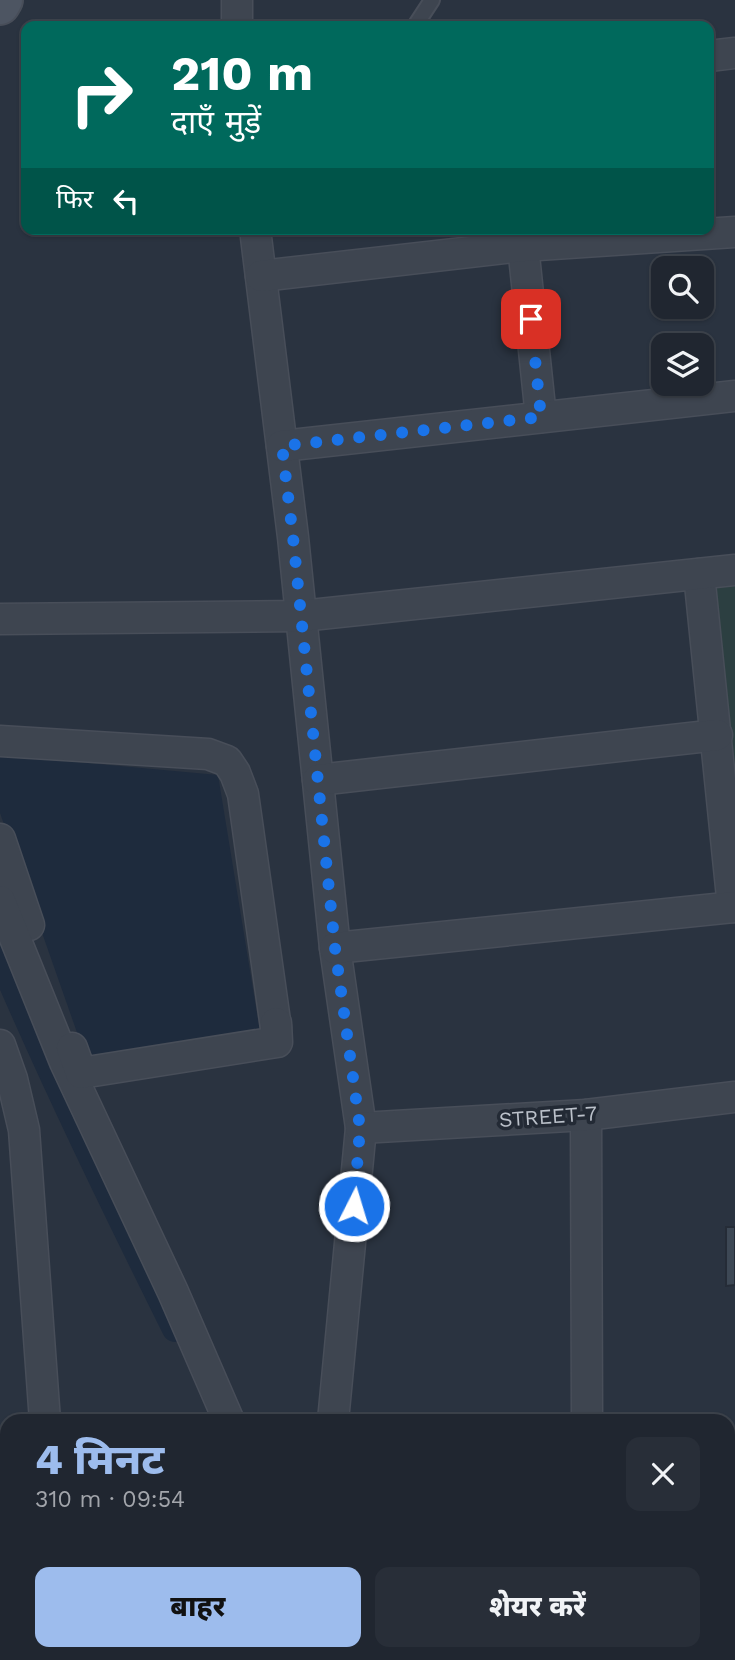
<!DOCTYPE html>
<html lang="hi">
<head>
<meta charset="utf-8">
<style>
	:root { --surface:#202630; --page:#282e38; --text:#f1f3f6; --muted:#a2a5ab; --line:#3d434c; --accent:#9dbced }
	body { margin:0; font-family:"Work Sans","Noto Sans Devanagari",sans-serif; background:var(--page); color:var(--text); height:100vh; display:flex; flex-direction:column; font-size:26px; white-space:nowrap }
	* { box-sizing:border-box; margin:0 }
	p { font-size:23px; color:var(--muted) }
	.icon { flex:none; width:38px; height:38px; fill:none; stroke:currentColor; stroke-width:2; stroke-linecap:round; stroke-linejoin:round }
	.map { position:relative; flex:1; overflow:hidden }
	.panel { position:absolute; left:0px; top:1414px; width:735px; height:247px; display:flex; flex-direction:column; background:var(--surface); border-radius:21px 21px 0 0; box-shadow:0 2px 5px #0004,0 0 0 2px var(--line) }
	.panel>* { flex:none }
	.guide { position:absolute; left:21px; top:21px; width:693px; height:214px; border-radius:14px; box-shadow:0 2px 5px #0004,0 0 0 2px var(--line); background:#00695c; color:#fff; overflow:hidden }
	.buttons { position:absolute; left:651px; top:256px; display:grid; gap:14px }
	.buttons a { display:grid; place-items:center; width:63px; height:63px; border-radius:14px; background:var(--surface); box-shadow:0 2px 5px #0004,0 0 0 2px var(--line); font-size:35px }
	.pin { position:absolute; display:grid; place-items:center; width:60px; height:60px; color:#fff; margin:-30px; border-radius:14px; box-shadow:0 4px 10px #0006 }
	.me { position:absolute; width:77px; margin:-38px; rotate:5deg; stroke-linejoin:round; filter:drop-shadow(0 0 5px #0008) }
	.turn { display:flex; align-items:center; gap:24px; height:147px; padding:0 35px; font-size:32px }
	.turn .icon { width:91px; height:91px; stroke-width:2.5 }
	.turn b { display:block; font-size:49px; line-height:60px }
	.then { display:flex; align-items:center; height:66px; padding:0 35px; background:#0003; gap:14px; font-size:26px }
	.round { display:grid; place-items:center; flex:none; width:74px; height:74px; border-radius:14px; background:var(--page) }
	.head { display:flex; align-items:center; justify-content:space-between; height:119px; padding:0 35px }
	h1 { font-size:42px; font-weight:800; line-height:52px; color:var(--accent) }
	.button { display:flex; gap:14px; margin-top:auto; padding:14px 35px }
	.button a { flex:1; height:80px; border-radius:14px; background:var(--accent); color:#111; font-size:28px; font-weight:800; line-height:80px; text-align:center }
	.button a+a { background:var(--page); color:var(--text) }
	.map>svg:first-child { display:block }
</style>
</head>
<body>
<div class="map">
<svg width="735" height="1660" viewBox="0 0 735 1660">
	<rect width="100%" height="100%" fill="#2a3340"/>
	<!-- green -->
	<path fill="#2c3f41" d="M735,570v337l-36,-333z"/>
	<!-- water -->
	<path fill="#1e2b3d" d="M0,755l218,20 42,257 -173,29 -87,-248z"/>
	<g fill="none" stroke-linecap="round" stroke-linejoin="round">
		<!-- canal -->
		<g stroke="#1e2b3d" stroke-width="26">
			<path d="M0,957c54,126 114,249 175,372"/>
			<path d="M261,1660l1,-6"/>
		</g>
	</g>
	<!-- building -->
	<path fill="#3d4855" stroke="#252c37" stroke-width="2" d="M726,1227h9v58l-9,1z"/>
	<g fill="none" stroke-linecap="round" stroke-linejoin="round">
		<defs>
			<path id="lane" d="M415,26l17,-26"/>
			<g id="street">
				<path d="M237,0v26"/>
				<path d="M709,56l26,-3"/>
				<path d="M255,229l38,308 42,411 26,180 -28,293"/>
				<path d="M523,246l18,171"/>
				<path d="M261,276l262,-30 212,-14"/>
				<path d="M282,446l453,-50"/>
				<path d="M699,574l34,333"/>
				<path d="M0,619l301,-3 434,-46"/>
				<path d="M0,741l208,13 19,7 8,12 8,21 33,234"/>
				<path d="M318,780l399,-45"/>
				<path d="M0,839l29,86"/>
				<path d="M0,901l65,161 108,230 56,129"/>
				<path d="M335,948l400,-41"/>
				<path d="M0,1045l12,34 12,51 21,291"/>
				<path d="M72,1048l9,25 196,-31 -1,-19"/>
				<path d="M586,1115l1,306"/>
				<path d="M361,1128l225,-13 149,-18"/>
				<path d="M0,1495l7,-1"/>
				<path d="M0,1643l7,-1"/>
				<path d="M595,1654v6"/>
				<path d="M152,1660v-6"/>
				<path d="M299,1660l2,-6"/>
			</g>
			<path id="secondary" d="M0,5l3,-5"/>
		</defs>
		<!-- lane casing -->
		<use href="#lane" stroke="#484e59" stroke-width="18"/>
		<!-- street casing -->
		<use href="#street" stroke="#484e59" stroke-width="33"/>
		<!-- secondary casing -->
		<use href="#secondary" stroke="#484e59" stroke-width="42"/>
		<!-- lane -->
		<use href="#lane" stroke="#3e4550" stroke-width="14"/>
		<!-- street -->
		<use href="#street" stroke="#3e4550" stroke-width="30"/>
		<!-- secondary -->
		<use href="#secondary" stroke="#4d5562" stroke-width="38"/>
	</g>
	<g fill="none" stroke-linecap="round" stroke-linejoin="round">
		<!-- route -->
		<path stroke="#1a73e8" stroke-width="12" stroke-dasharray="0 21.6" d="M354,1206l6,-78 -25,-180 -42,-411 -11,-91 259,-29 -10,-98"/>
	</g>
	<g text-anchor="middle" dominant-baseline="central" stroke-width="7" stroke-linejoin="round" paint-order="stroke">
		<!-- street labels -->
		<g font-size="21" fill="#bbc1ca" stroke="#232a35">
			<text transform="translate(548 1116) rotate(-4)">STREET-7</text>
		</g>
	</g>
</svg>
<div class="buttons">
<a><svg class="icon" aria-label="search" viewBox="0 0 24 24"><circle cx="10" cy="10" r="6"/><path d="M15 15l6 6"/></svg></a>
<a><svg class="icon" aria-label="layers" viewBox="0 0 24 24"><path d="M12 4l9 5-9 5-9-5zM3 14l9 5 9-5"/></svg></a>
</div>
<div class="pin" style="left:531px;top:319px;background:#d93025"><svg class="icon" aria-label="arrive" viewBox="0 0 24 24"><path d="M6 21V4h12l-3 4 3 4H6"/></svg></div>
<svg class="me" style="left:354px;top:1206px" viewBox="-20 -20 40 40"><circle r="17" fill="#1a73e8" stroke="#fff" stroke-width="3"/><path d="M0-11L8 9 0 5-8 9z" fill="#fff"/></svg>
<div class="guide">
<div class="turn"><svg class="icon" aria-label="right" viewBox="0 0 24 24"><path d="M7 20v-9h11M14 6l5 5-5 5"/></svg><div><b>210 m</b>दाएँ मुड़ें</div></div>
<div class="then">फिर<svg class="icon" aria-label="left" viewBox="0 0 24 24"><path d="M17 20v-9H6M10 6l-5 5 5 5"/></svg></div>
</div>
<section class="panel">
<div class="head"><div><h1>4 मिनट</h1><p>310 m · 09:54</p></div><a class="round"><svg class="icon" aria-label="close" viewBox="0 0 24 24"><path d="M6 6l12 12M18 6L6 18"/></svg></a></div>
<div class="button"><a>बाहर</a><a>शेयर करें</a></div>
</section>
</div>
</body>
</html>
